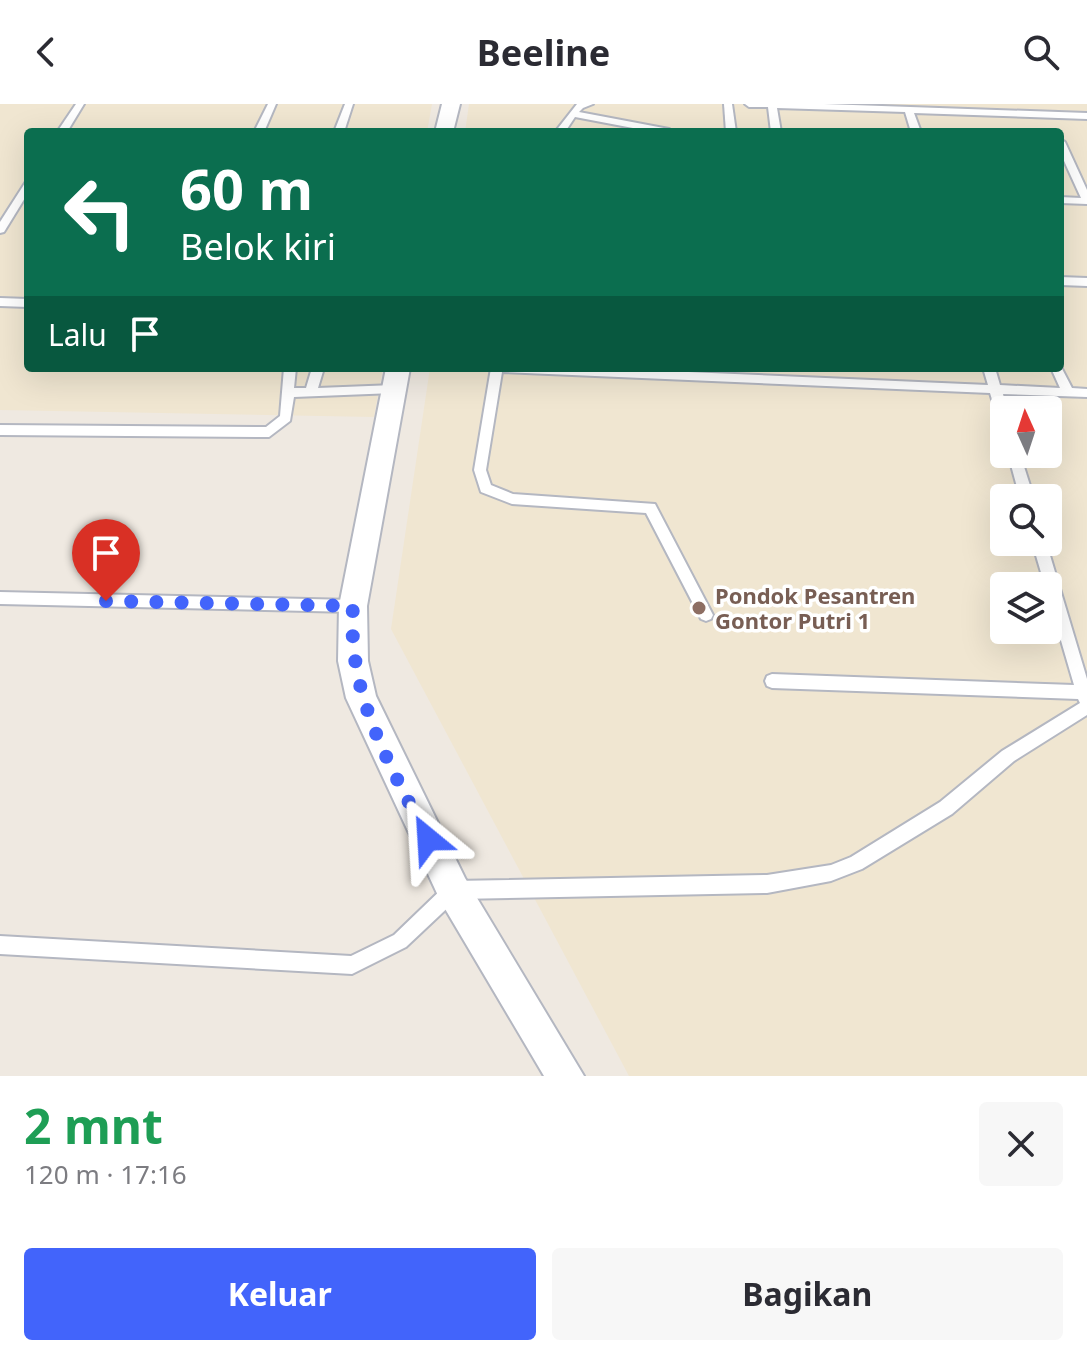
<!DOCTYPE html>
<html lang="id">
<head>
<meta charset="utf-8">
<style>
	:root { --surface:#fff; --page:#f7f7f7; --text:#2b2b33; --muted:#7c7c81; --accent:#4264fb }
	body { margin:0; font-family:"Noto Sans",sans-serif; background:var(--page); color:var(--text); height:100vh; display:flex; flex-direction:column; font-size:30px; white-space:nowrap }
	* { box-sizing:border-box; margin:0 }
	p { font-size:26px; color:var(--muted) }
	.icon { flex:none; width:44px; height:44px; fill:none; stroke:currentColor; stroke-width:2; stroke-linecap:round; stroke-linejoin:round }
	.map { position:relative; height:972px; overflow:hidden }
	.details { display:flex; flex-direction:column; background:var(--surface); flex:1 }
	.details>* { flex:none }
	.banner { position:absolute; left:24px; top:24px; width:1040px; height:244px; border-radius:8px; box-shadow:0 8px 32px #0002; background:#0b6e4f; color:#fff; overflow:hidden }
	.needle { width:52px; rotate:357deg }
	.controls { position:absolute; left:990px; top:292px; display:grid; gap:16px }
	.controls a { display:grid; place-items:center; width:72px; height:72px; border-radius:8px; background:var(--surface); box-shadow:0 8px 32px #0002; font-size:40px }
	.pin { position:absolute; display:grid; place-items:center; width:68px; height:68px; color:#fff; margin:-82px -34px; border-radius:50% 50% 50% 0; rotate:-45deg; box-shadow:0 0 8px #0007 }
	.pin .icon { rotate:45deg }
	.me { position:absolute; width:88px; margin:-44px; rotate:333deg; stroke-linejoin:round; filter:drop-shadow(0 0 6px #0008) }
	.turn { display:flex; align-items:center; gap:28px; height:168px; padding:0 24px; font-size:36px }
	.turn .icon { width:104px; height:104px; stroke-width:2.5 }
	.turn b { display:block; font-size:56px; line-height:68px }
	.then { display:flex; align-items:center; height:76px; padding:0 24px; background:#0003; gap:16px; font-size:30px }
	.round { display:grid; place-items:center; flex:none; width:84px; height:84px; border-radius:8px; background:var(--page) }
	.overview { display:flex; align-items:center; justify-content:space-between; height:136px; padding:0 24px }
	h1 { font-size:48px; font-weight:700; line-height:60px; color:#1e9e55 }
	.primary-button { display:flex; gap:16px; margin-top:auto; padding:16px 24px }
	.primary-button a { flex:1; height:92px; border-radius:8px; background:var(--accent); color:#fff; font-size:32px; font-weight:700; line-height:92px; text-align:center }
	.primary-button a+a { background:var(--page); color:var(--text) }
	header { display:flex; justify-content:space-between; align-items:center; height:104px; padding:0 24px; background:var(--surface); font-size:36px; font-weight:700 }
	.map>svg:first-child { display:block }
</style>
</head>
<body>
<header><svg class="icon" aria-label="back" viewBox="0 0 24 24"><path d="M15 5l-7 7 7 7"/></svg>Beeline<svg class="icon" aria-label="search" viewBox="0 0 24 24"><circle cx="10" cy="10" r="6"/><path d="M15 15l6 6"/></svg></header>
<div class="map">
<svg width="1087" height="972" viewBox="0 0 1087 972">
	<rect width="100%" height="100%" fill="#efe9e1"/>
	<!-- education -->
	<g fill="#f0e6d1" fill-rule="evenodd">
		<path d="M0,0h432l-5,28h-399v236h355l-9,49 -374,-7z"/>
		<path d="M469,0h618v972h-458l-238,-447 39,-261h630v-236h-595zM1004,306h44v44h-44zM1004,394h44v44h-44zM1004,482h44v44h-44z"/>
	</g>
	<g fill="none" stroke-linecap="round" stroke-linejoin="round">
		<defs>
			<g id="service">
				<path d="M76,0h8l-17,28h-10z"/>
				<path d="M268,0h8l-12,28h-10z"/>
				<path d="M345,0h8l-9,28h-10z"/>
				<path d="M577,0h16l-10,4 -4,4 90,17 5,3h-20l-79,-15 -10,15h-10z"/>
				<path d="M724,0h8l4,28h-10z"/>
				<path d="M745,0h79l263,9v6l-173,-6 7,19h-10l-6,-20 -128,-4 4,24h-10l-3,-25h-19z"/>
				<path d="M1060,35l5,3 22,48v14l-27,-1v-6l21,1 -21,-46z"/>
				<path d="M28,78v11l-24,39 -4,1v-11l25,-39z"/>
				<path d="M1060,173l27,1v8l-27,-1z"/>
				<path d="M0,194l28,1v8l-28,-1z"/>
				<path d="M1060,261l12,23 15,1v8l-84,-3 4,16h-3v14l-6,-5 -8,-26 -488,-21 -16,98 5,15 22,9 142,10 58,111 -2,4 -5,2 -5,-2 -55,-106 -134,-9 -31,-12 -7,-22 17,-102h104l393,17 -5,-17h12l5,17 60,3 -9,-20h9z"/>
				<path d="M284,264h12l-2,20h12l6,-20h12l-6,20 76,-3 6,4 -6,4 -100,4 -4,24 -21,16 -269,-2v-10l266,2 14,-11z"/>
				<path d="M1008,350h12l14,44h-14z"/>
				<path d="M1032,438h14l41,137v36l-73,46 -62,53 -90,55 -31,12 -64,12 -310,6 -51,48 -54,27 -352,-20v-18l351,20 43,-21 53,-51 6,-3 314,-6 64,-10 20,-8 89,-55 62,-51 78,-48 -2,-4 -306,-11 -5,-2 -2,-5 2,-5 5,-2 302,11 -26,-89v-10h-3z"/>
				<path d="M0,488l353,8 5,2 2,4 -2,4 -5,2 -353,-8z"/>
			</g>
			<g id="minor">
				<path d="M442,0h18l-7,28h-18z"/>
				<path d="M386,264h24l-43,238 1,55 8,35 89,182 119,198h-40l-103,-174 -95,-204 -8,-37 1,-55z"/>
			</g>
		</defs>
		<!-- service casing -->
		<use href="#service" stroke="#b4b7c1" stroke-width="4"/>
		<!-- minor casing -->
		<use href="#minor" stroke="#b4b7c1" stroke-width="4"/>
		<!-- service -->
		<use href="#service" fill="#fff" fill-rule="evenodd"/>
		<!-- minor -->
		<use href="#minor" fill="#fff" fill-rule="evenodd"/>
	</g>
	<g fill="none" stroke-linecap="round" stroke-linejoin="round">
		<!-- route -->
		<path stroke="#4264fb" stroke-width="14" stroke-dasharray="0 25.2" d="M106,497l247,5c-6,89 36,157 75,233"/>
	</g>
	<!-- markers -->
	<circle fill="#8d6e63" stroke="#fff" stroke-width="3" cx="699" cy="504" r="8"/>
	<g text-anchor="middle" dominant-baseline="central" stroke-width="7" stroke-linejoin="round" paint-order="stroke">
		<!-- education labels -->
		<g font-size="22" font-weight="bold" fill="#785e54" stroke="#fff" text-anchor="start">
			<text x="715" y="491">Pondok Pesantren<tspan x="715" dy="25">Gontor Putri 1</tspan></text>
		</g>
	</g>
</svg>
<div class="controls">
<a><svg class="needle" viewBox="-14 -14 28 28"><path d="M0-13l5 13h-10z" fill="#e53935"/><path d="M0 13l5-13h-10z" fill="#7c7c81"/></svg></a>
<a><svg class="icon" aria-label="search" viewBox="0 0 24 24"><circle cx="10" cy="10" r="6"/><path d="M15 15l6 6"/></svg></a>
<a><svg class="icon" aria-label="layers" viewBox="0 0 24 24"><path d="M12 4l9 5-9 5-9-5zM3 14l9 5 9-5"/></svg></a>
</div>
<div class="pin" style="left:106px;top:497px;background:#d93025"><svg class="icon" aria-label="arrive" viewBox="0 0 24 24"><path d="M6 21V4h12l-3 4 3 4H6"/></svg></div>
<svg class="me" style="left:428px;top:735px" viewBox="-20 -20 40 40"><path d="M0-17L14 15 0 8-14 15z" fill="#4264fb" stroke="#fff" stroke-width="4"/></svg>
<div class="banner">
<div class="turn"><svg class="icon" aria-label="left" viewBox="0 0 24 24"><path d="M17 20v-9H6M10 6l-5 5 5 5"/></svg><div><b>60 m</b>Belok kiri</div></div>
<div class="then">Lalu<svg class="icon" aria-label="arrive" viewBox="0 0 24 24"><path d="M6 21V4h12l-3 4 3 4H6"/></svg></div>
</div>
</div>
<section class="details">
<div class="overview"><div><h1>2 mnt</h1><p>120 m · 17:16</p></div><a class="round"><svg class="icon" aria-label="close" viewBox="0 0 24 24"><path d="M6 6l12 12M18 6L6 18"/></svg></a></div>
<div class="primary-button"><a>Keluar</a><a>Bagikan</a></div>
</section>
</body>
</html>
